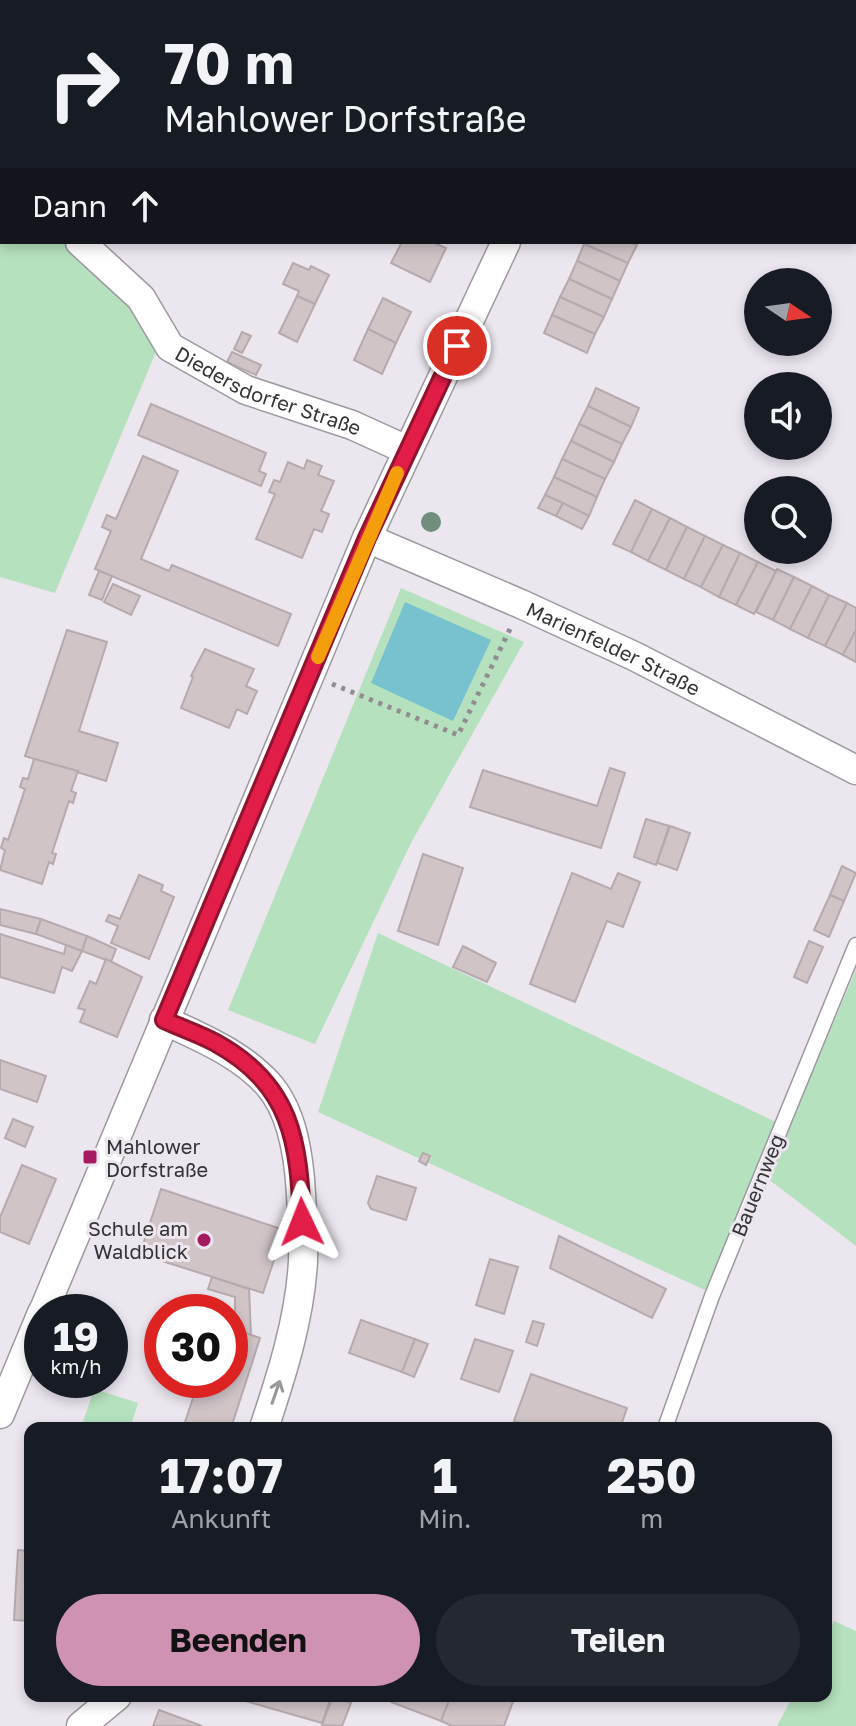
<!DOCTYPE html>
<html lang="de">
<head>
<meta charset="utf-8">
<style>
	:root { --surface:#171b24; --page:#242831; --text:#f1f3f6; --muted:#9ea1a6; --accent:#cf92b2 }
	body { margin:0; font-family:"Golos Text",sans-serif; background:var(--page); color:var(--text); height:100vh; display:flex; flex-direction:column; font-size:30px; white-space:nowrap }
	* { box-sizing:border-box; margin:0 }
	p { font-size:26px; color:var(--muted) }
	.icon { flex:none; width:44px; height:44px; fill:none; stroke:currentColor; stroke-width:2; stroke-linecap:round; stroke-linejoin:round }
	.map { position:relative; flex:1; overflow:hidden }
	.details { position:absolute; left:24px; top:1422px; width:808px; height:280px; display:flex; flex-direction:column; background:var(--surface); border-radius:16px; box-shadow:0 4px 12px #0003 }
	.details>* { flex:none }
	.banner { position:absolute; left:0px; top:0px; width:856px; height:244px; box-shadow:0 4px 12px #0003; background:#171b24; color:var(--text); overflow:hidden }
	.needle { width:52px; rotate:103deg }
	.fabs { position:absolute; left:744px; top:268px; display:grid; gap:16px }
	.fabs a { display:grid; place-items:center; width:88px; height:88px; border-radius:50%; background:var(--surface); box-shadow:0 4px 12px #0003; font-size:40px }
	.speed { position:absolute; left:24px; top:1294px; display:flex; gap:16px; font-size:40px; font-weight:700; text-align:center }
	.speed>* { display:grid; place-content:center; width:104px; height:104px; border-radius:50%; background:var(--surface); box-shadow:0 4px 12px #0003; line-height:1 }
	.speed small { font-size:20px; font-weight:400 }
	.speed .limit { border:12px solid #d22; background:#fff; color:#111 }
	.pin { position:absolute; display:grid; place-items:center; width:68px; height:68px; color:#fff; margin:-34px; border:4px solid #fff; border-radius:50%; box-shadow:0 2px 8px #0007 }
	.me { position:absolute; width:88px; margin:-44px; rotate:358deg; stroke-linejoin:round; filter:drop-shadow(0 0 6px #0008) }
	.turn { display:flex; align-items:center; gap:28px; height:168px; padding:0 32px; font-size:36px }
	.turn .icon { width:104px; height:104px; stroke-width:2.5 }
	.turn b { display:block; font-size:56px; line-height:68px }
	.then { display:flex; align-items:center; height:76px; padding:0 32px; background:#0003; gap:16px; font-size:30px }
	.eta { display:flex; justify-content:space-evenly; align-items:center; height:136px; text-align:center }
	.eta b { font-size:48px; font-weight:700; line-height:56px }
	.cta { display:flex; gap:16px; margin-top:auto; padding:16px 32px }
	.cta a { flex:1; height:92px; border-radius:48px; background:var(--accent); color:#111; font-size:32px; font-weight:700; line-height:92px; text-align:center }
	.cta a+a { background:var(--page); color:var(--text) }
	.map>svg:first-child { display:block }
</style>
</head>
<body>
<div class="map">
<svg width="856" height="1726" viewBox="0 0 856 1726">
	<rect width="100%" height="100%" fill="#ece6ef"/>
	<!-- green -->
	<g fill="#b5e1be">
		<path d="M0,0h137l-135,2v50z"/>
		<path d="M0,185l2,57h63l75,64 18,41 -103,246 -55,-16z"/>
		<path d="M401,588l123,54 -113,201 -96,201 -87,-34z"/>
		<path d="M378,933l400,190 -71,168 -389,-179z"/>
		<path d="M856,970v276l-89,-68z"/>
		<path d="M94,1389l44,14 -8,25h-49z"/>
		<path d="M834,1621l22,10v95h-79l16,-30h33v-60z"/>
	</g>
	<!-- water -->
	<path fill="#78c1ce" d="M405,602l86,38 -38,81 -82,-38z"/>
	<!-- building -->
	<g fill="#d0c4c7" stroke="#b5aaad" stroke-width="2">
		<path d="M538,0h36l-37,2z"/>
		<path d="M402,242h30l14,6 -16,34 -39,-19z"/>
		<path d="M585,242h44l8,3 -9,18 -44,-19z"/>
		<path d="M584,244l44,19 -8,18 -43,-20z"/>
		<path d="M577,261l43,20 -8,18 -43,-20z"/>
		<path d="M293,263l16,7 2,-4 18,9 -14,29 -18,-8 2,-5 -16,-7z"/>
		<path d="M569,279l43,20 -8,18 -44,-20z"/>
		<path d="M297,296l18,8 -18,38 -18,-9z"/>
		<path d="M560,297l44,20 -9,17 -43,-19z"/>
		<path d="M383,298l28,14 -15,31 -28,-14z"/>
		<path d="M552,315l43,19 -8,19 -43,-20z"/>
		<path d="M368,329l28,14 -14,31 -28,-14z"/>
		<path d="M242,332l9,4 -9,17 -8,-4z"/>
		<path d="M232,352l29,13 -5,10 -29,-13z"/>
		<path d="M596,388l43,20 -8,19 -43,-21z"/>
		<path d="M151,404l115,49 -7,18 7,3 -5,12 -123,-51z"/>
		<path d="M588,406l43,21 -9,17 -43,-20z"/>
		<path d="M579,424l43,20 -8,18 -43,-21z"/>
		<path d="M571,441l43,21 -9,17 -43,-20z"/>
		<path d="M143,456l35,15 -37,88 28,12 3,-6 119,49 -13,32 -183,-77 16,-38 -9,-4 5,-12 9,4z"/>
		<path d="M562,459l43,20 -8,18 -43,-20z"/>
		<path d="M307,460l15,6 -4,9 16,6 -13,30 8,3 -7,18 -8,-3 -12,29 -46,-19 19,-45 -6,-2 5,-12 6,2 8,-20 16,7z"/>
		<path d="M554,477l43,20 -8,19 -44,-21z"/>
		<path d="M545,495l18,8 -7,13 -18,-8z"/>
		<path d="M635,500l17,9 -21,43 -18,-8z"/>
		<path d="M563,503l26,13 -7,13 -26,-13z"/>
		<path d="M652,509l18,9 -22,43 -17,-9z"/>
		<path d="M670,518l17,9 -21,43 -18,-9z"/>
		<path d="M687,527l18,9 -21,43 -18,-9z"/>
		<path d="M705,536l18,9 -22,42 -17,-8z"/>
		<path d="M723,545l17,8 -21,44 -18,-10z"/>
		<path d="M740,553l18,9 -22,43 -17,-8z"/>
		<path d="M758,562l18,9 -22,43 -18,-9z"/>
		<path d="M777,569l17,8 -21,43 -17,-8z"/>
		<path d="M99,571l13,5 -10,24 -13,-5z"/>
		<path d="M794,577l18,9 -22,43 -17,-9z"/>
		<path d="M113,584l27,12 -9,19 -27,-13z"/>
		<path d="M812,586l17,9 -21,43 -18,-9z"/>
		<path d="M829,595l18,8 -22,43 -17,-8z"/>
		<path d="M847,603l9,5v22l-13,25 -18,-9z"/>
		<path d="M67,630l40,12 -28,89 39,12 -12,38 -81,-25z"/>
		<path d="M856,630v32l-13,-7z"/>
		<path d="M205,649l49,20 -8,17 11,5 -10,23 -10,-5 -8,19 -48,-20 12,-31 -2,-1z"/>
		<path d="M34,759l44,12 -7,20 5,2 -3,10 -4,-2 -17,52 4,1 -3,10 -4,-2 -7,22 -42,-14 5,-20 -4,-2 3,-10 4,2 17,-51 -5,-2 3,-9 5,1z"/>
		<path d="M610,768l15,5 -24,75 -131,-41 13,-37 114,36z"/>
		<path d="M646,819l23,7 -13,39 -22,-8z"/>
		<path d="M670,826l20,7 -13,37 -20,-7z"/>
		<path d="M423,854l40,14 -25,77 -40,-14z"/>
		<path d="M842,866l14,7 -12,28 -14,-6z"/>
		<path d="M572,873l39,16 7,-16 22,9 -17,45 -16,-6 -32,81 -45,-18z"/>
		<path d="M139,875l24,10 -2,6 13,6 -25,62 -38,-16 7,-17 -12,-5 3,-6 11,4z"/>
		<path d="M830,895l14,6 -15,36 -15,-7z"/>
		<path d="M0,909l41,10 -5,15 -36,-9z"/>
		<path d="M41,919l46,17 -5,15 -46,-17z"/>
		<path d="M0,934l64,20 2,-9 16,6 -10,20 -10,-4 -8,26 -54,-16z"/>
		<path d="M87,936l29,13 -5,13 -29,-11z"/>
		<path d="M809,941l14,6 -16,36 -13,-6z"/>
		<path d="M463,946l33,17 -9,19 -34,-15z"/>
		<path d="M106,959l36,18 -25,60 -37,-15 5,-12 -7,-2 12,-27 6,3z"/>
		<path d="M0,1060l46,16 -9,26 -37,-13z"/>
		<path d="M13,1119l20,8 -8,20 -20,-9z"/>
		<path d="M423,1153l7,3 -4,9 -7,-4z"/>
		<path d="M22,1165l34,14 -27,65 -29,-12v-15z"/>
		<path d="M377,1176l39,12 -10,32 -35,-11 -3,-6z"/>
		<path d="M161,1189l123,41 -21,63 -123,-39z"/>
		<path d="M559,1236l107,53 -14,29 -102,-50z"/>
		<path d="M490,1259l28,8 -14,47 -28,-9z"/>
		<path d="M212,1277l37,12 2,46 -16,-5v-33l-27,-8z"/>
		<path d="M361,1320l54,19 -13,33 -53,-19z"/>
		<path d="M533,1321l11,3 -7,22 -11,-4z"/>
		<path d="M230,1328l30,10 -29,90h-48l16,-48h31z"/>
		<path d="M415,1339l13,5 -14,33 -12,-5z"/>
		<path d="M475,1339l38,12 -14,41 -38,-13z"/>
		<path d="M531,1374l96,34 -7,20h-86l-20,-7z"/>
		<path d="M18,1550l12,1v70l-16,-1z"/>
		<path d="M228,1696h88l14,4 -8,23z"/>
		<path d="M333,1696l18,7 -9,23 -20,-1z"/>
		<path d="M393,1696h58l-10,25 -50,-19z"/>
		<path d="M451,1696h64l-11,30h-52l-11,-5z"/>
		<path d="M159,1710l43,16h-49z"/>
	</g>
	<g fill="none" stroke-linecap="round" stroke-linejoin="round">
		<defs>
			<path id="service" d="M665,1428l47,-132 144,-351"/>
			<g id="minor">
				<path d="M620,2l1,-2"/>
				<path d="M0,168l2,2"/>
				<path id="s1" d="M80,242l61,56 29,49 76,43 106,35 55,25"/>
				<path id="s2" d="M367,538l154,66 113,52 222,114"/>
				<path d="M164,1020c37,18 76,33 104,64 25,28 31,73 33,110 1,22 3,45 2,67 -3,57 -21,113 -39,167"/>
				<path d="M43,1312l324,-774 139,-296"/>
				<path d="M0,1414l42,-101"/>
				<path d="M81,1726l36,-30"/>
			</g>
		</defs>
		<!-- service casing -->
		<use href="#service" stroke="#9e99a1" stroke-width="17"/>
		<!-- minor casing -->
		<use href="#minor" stroke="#9e99a1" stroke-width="31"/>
		<!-- path -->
		<path stroke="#908c92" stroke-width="5" stroke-dasharray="4 6" stroke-linecap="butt" d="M332,684l126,51 54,-110"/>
		<!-- service -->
		<use href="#service" stroke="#fff" stroke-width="14"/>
		<!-- minor -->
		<use href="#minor" stroke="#fff" stroke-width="28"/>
	</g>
	<!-- trees -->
	<circle fill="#708d7d" cx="431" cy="522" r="10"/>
	<!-- one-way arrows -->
	<defs><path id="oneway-shaft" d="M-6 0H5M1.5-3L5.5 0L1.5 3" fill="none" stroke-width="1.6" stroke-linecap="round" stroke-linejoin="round" transform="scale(2)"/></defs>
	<use stroke="#9a999a" href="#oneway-shaft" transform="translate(276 1392) rotate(-71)"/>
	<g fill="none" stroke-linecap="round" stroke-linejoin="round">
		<defs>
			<path id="route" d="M302,1222c-3,-80 -10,-137 -86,-179 -16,-9 -35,-15 -52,-23l203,-482 90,-192"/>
		</defs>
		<!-- route casing -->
		<use href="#route" stroke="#92132f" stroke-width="20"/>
		<!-- route -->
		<use href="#route" stroke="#e11d48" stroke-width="14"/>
		<!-- slow -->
		<path stroke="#f59e0b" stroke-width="14" d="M318,657l79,-184"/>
	</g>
	<!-- markers -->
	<g fill="#a61b60" stroke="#ece6ef" stroke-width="3">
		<rect x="82" y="1149" width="16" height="16" rx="4"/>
		<circle cx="204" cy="1240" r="8"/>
	</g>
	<g text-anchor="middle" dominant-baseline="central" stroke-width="6" stroke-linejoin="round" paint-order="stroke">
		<!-- street labels -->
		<g font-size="20" fill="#353336" stroke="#ece6ef">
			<text stroke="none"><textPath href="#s1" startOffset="248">Diedersdorfer Straße</textPath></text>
			<text stroke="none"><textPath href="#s2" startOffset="270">Marienfelder Straße</textPath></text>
			<text transform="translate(757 1185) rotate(-68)">Bauernweg</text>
		</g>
		<!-- poi labels -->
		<g font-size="20" fill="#353336" stroke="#ece6ef" text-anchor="start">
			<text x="106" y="1146">Mahlower<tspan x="106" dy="23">Dorfstraße</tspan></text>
			<text x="188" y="1228" text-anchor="end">Schule am<tspan x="188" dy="23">Waldblick</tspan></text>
		</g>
	</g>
</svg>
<div class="fabs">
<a><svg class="needle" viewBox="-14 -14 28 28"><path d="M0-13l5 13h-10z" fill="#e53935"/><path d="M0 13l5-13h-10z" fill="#9ea1a6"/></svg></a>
<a><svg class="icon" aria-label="sound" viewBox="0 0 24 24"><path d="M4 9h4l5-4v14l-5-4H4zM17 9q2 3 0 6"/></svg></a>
<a><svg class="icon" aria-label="search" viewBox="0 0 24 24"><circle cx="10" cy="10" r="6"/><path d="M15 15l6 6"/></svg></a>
</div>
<div class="speed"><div>19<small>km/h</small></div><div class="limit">30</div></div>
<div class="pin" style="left:457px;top:346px;background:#d93025"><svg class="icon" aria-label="arrive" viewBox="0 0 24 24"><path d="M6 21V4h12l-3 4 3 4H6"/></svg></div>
<svg class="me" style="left:302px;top:1222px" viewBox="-20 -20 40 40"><path d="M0-17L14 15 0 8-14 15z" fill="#e11d48" stroke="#fff" stroke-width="4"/></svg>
<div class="banner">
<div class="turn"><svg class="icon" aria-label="right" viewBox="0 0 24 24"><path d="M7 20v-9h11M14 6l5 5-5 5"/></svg><div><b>70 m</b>Mahlower Dorfstraße</div></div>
<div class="then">Dann<svg class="icon" aria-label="ahead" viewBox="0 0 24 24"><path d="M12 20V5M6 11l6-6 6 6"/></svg></div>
</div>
<section class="details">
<div class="eta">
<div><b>17:07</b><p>Ankunft</p></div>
<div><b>1</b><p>Min.</p></div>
<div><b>250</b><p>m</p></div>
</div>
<div class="cta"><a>Beenden</a><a>Teilen</a></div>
</section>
</div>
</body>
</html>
